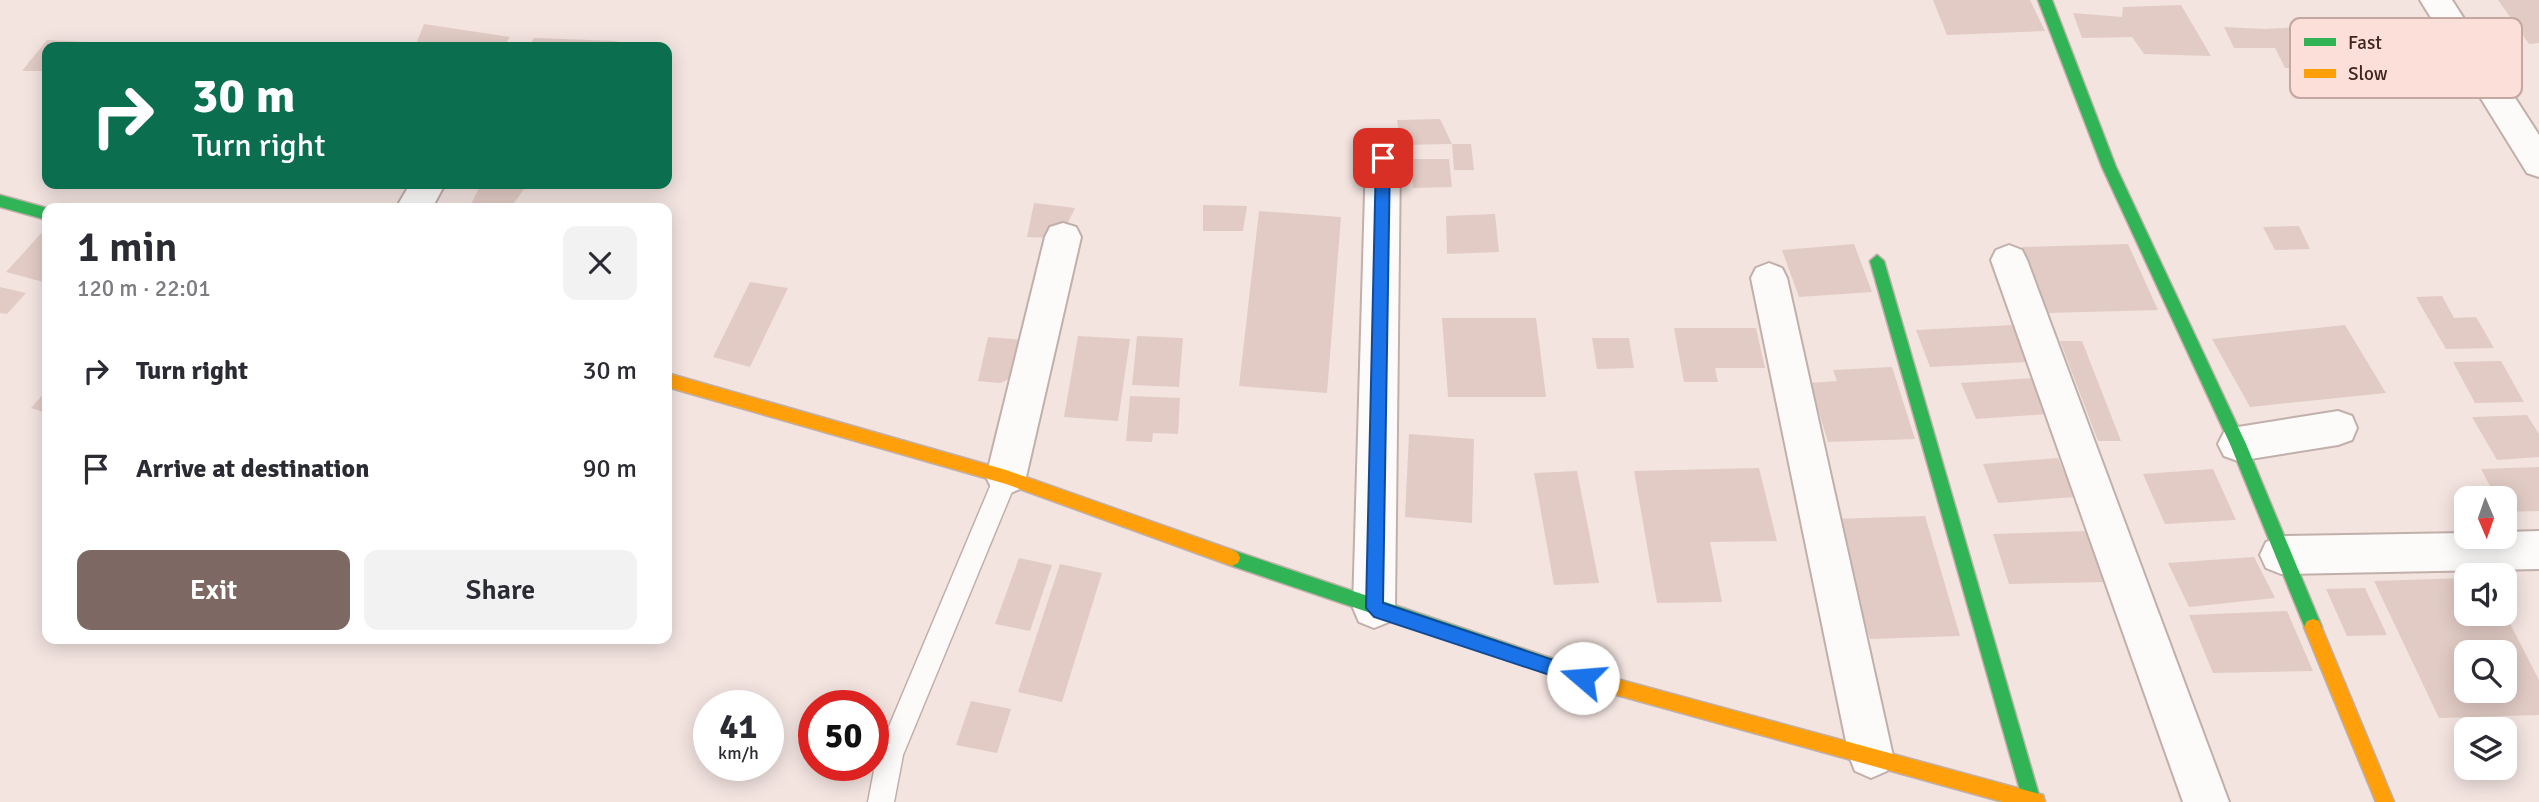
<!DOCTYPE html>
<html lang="en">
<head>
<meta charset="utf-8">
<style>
	:root { --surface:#fff; --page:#f2f2f3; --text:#2b2b33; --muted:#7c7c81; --accent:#7e6863 }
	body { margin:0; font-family:Signika,sans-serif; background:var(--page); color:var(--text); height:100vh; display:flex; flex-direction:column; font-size:26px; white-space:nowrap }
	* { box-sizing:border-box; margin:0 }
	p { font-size:23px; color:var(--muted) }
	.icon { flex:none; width:38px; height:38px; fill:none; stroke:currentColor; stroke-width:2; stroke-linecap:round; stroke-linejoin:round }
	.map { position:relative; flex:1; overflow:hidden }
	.details { position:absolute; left:42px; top:203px; width:630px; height:441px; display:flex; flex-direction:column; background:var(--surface); border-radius:14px; box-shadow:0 4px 18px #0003 }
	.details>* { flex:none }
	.banner { position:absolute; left:42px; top:42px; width:630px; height:147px; border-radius:14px; box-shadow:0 4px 18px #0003; background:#0b6e4f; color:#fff; overflow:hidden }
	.needle { width:46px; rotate:178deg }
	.controls { position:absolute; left:2454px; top:486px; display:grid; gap:14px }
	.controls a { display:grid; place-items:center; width:63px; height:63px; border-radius:14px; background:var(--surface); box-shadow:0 4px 18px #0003; font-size:35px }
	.speed { position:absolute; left:693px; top:690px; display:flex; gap:14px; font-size:35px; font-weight:700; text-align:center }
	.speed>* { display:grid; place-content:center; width:91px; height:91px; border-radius:50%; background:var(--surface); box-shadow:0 4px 18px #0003; line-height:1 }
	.speed small { font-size:18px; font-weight:400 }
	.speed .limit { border:10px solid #d22; background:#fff; color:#111 }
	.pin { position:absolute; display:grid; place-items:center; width:60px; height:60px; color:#fff; margin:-30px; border-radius:14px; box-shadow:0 4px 10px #0006 }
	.me { position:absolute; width:77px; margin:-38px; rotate:288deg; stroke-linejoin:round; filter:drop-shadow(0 0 5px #0008) }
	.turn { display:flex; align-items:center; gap:24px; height:147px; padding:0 35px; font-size:32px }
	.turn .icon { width:91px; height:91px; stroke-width:2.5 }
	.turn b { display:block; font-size:49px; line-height:60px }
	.round { display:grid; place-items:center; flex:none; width:74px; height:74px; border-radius:14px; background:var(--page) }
	.head { display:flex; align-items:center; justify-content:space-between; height:119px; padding:0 35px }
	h1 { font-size:42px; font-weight:600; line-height:52px }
	.primary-button { display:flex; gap:14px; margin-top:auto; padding:14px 35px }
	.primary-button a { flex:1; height:80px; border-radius:14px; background:var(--accent); color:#fff; font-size:28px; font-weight:600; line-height:80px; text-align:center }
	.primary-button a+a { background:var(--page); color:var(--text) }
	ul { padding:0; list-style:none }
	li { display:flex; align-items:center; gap:21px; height:98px; padding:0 35px }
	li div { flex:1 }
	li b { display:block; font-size:26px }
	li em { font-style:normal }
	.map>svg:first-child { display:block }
</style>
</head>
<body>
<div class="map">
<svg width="2539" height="802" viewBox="0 0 2539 802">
	<rect width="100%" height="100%" fill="#f3e4e0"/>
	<!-- building -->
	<g fill="#e2cbc5" fill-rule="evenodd">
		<path d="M1933,0h97l15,31 -98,4z"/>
		<path d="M2498,0h41v43l-10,1z"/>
		<path d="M2181,5l30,51 -67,-2 -12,-17 -50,1 -9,-25 49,4 1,-10z"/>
		<path d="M424,24l86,13 -7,10h-88z"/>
		<path d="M2332,25l19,31 -47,2 7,11 -26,-1 -10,-20h-41l-10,-21 41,2z"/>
		<path d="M534,38l83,3 -4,6h-84z"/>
		<path d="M47,40l38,2 -4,5h-34v24h-25z"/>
		<path d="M1440,119l12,25h19l3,26h-20l-2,-26 -52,1 -3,-25z"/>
		<path d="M1411,159h38l3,28 -39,1z"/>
		<path d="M481,184h47l-18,24h-41z"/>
		<path d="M1034,203l41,5 -9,19 -11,11 -28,-1z"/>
		<path d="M1203,205l44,1 -4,25h-40z"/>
		<path d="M1259,211l82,6 -14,176 -88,-7z"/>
		<path d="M1495,214l4,38 -52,2 -1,-38z"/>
		<path d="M2299,226l11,23 -35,1 -12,-23z"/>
		<path d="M47,227v56l-41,-11z"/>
		<path d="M1854,244l18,48 -73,5 -17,-47z"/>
		<path d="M2128,244l30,66 -110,3 -26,-66z"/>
		<path d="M750,282l38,6 -38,79 -37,-10z"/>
		<path d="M0,287l26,6 -19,21 -7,-1z"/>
		<path d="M2442,296l12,22 22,-1 18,31 -48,1 -30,-52z"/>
		<path d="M1442,318h94l10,79h-98z"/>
		<path d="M2013,325l15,37 -98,5 -14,-37z"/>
		<path d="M2345,325l41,68 -136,14 -38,-68z"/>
		<path d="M1674,328h82l9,40h-50l3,14h-34z"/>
		<path d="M1078,336l52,3 -12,82 -54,-4z"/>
		<path d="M1137,336l46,2 -4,49 -47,-2z"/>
		<path d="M988,337l37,3 -8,36 -17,7 -22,-2z"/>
		<path d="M1592,338h37l5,30 -37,1z"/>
		<path d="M2060,341h22l39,100h-23z"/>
		<path d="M2501,361l23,41 -49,1 -22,-41z"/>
		<path d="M1892,367l23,72 -87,3 -18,-59 27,-2 -4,-11z"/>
		<path d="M2033,378l16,36 -73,5 -15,-36z"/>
		<path d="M47,390v23l-16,-5z"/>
		<path d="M1130,396l50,2 -2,36 -25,-1 -1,9 -26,-1z"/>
		<path d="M2527,415l12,19v23l-42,3 -25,-43z"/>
		<path d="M1409,434l65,5 -2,84 -67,-6z"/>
		<path d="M2058,458l17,39 -77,6 -15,-39z"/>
		<path d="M2539,467v44l-35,1v-13h-7l-16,-30z"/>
		<path d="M1759,468l18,73 -67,1 12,60 -65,1 -23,-132z"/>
		<path d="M2213,469l23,51 -71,4 -22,-50z"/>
		<path d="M1577,471l22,112 -45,2 -20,-112z"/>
		<path d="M1925,516l35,120 -90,3 -37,-120z"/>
		<path d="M2087,531l19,51 -97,2 -16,-50z"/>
		<path d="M2254,557l21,41 -86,9 -21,-44z"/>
		<path d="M1019,558l33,7 -22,66 -35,-7z"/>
		<path d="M1060,564l42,9 -40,129 -44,-10z"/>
		<path d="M2466,578v36h39l34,66v35l-100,3 -65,-137zM2466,653h38v38h-38z"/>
		<path d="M2365,588l22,47 -40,1 -21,-47z"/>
		<path d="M2287,611l26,60 -100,2 -24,-58z"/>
		<path d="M971,701l40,8 -14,44 -41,-8z"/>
	</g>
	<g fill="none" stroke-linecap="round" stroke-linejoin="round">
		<defs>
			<path id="lane" d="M1006,467l8,3 4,7 -115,278 -9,47h-26l9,-47 117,-278 4,-7z"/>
			<g id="street">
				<path d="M2420,0h32l87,135v42l-12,-4z"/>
				<path d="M1383,145l12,4 5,9 -5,450 -6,14 -15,6 -15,-6 -6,-14 13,-450 5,-9z"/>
				<path d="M410,184h35l-13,24h-36z"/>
				<path d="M1063,223l13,4 5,10 -55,240 -6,12 -14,6 -14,-6 -6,-12 59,-240 5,-10z"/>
				<path d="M2009,245l13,5 5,10 202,542h-46l-192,-542 5,-10z"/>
				<path d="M1769,263l13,5 5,10 106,478 -6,15 -16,7 -16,-7 -6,-15 -98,-478 5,-10z"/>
				<path d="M2338,411l14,5 5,12 -5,12 -14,5 -100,16 -14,-5 -6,-12 6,-12 14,-5z"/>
				<path d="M2539,531v38l-258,5 -15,-6 -6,-13 6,-13 15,-6 185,-3v4h38v-5z"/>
			</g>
			<g id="fast">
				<path d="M2038,0h14l64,167 130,277 76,183 -3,6 -6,2 -6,-2 -77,-189 -128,-277z"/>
				<path d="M0,195l47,13v12l-47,-13z"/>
				<path d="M1877,255l7,6 157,541 -18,-1 -153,-540z"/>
				<path d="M1232,550l363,123 6,2 3,6 -3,6 -6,2 -363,-123 -6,-3 -2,-5 2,-5z"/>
			</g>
			<g id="slow">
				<path d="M667,373l339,97 226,80 6,3 2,5 -2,5 -6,3 -226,-82 -339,-97z"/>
				<path d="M2313,619l6,2 75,181h-18l-72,-175 3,-6z"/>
				<path d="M1595,673l441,120 7,2 2,7h-42l-408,-113 -6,-2 -3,-6 3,-6z"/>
			</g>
		</defs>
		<!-- lane casing -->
		<use href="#lane" stroke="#c1afaa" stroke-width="3"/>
		<!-- street casing -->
		<use href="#street" stroke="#c1afaa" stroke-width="4"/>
		<!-- fast casing -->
		<use href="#fast" stroke="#c1afaa" stroke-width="3"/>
		<!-- slow casing -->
		<use href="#slow" stroke="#c1afaa" stroke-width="3"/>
		<!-- lane -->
		<use href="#lane" fill="#fdfbfa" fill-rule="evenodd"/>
		<!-- street -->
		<use href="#street" fill="#fdfbfa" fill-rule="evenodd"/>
		<!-- fast -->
		<use href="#fast" fill="#30b455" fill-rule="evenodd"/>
		<!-- slow -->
		<use href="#slow" fill="#ff9f0a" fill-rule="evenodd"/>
	</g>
	<!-- route -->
	<path fill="#1a73e8" stroke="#114b97" stroke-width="2" d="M1383,152l7,6 -7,445 206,69 3,6 -3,6 -6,2 -209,-69 -8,-9 10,-450z"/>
	<!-- legend -->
	<rect x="2290" y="18" width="232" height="80" rx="10" fill="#fbdfd8" stroke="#c3a7a0" stroke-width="2"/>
	<rect x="2304" y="38" width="32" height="8" fill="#30b455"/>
	<rect x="2304" y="69" width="32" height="9" fill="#ff9f0a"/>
	<g font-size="19" fill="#3f251f">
		<text x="2348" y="49">Fast</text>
		<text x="2348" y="80">Slow</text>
	</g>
</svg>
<div class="controls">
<a><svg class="needle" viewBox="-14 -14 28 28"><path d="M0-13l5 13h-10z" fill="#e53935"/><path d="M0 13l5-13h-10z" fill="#7c7c81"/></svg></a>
<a><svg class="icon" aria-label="sound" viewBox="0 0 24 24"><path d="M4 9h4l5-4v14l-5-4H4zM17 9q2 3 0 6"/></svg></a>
<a><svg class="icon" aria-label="search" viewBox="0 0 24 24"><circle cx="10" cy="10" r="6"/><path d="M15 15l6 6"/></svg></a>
<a><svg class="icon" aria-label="layers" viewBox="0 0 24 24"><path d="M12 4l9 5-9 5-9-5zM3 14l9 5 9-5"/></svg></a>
</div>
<div class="speed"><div>41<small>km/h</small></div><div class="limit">50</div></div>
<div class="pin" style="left:1383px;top:158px;background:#d93025"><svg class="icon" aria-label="arrive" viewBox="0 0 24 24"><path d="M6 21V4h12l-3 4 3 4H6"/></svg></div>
<svg class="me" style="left:1583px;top:678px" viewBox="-20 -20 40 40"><circle r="19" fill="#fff"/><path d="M0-13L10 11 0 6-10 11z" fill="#1a73e8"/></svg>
<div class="banner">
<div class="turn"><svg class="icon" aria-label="right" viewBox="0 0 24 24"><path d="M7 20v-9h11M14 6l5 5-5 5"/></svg><div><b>30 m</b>Turn right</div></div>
</div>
<section class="details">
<div class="head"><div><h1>1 min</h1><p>120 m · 22:01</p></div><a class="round"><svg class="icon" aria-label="close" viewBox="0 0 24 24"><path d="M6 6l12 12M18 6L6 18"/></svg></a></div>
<ul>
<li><svg class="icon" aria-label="right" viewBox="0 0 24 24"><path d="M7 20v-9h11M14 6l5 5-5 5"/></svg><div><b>Turn right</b></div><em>30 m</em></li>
<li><svg class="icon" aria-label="arrive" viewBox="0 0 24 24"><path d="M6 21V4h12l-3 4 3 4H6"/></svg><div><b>Arrive at destination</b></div><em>90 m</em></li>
</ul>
<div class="primary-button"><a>Exit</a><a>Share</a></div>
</section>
</div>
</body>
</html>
